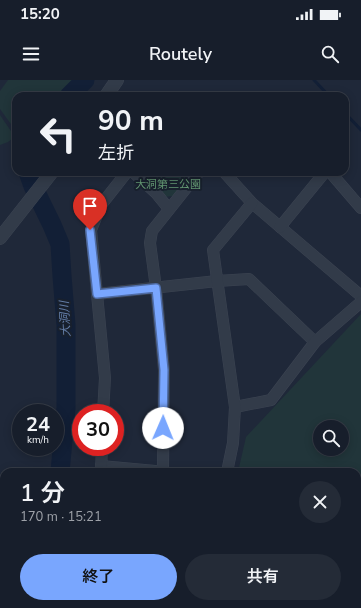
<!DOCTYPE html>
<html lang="ja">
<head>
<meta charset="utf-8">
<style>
	:root { --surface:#171e2b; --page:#242b37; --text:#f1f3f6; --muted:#9ea2a9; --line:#363c47; --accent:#79a6fe }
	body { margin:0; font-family:"Nunito Sans","Noto Sans JP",sans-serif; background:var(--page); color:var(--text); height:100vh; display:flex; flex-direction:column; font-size:15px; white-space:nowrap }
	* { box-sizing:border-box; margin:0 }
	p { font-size:13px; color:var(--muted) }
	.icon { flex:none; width:22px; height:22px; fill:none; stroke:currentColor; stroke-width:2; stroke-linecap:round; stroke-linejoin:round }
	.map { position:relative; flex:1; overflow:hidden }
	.side { position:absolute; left:0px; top:388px; width:361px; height:140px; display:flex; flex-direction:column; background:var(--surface); border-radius:12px 12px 0 0; box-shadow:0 2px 10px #0003,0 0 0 1px var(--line) }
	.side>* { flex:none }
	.guide { position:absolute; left:12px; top:12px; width:337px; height:84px; border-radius:12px; box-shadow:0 2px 10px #0003,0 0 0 1px var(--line); background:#171e2b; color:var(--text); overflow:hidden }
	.tools { position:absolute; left:313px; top:340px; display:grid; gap:8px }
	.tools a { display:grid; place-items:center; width:36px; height:36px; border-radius:50%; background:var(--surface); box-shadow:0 2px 10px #0003,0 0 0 1px var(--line); font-size:20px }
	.speed { position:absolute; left:12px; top:324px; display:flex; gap:8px; font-size:20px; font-weight:700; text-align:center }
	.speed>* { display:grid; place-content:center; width:52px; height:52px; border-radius:50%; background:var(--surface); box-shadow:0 2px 10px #0003,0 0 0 1px var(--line); line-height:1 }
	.speed small { font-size:10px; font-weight:400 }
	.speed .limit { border:6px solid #d22; background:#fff; color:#111 }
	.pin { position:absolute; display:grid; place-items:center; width:34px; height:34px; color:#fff; margin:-41px -17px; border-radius:50% 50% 50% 0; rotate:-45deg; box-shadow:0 0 4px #0007 }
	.pin .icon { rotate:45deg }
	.me { position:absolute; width:44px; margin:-22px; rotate:1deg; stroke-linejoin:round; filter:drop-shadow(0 0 3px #0008) }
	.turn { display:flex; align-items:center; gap:14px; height:84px; padding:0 20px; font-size:18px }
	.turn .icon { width:52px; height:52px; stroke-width:2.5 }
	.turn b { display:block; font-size:28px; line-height:34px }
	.round { display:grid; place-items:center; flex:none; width:42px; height:42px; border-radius:21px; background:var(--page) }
	.headline { display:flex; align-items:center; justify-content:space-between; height:68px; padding:0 20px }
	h1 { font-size:24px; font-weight:600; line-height:30px }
	.cta { display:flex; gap:8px; margin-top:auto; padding:8px 20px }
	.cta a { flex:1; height:46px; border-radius:24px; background:var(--accent); color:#111; font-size:16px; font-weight:600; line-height:46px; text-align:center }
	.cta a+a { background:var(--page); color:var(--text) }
	.status { display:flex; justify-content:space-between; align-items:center; height:28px; padding:0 20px; background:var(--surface); direction:ltr }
	.status svg { height:11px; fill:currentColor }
	header { display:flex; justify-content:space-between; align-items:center; height:52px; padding:0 20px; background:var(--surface); font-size:18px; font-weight:600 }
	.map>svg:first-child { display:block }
</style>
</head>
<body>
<div class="status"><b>15:20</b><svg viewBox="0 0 49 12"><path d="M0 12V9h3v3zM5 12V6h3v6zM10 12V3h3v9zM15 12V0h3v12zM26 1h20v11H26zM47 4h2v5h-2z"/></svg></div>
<header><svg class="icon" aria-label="menu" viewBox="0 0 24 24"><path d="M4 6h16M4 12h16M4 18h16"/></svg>Routely<svg class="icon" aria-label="search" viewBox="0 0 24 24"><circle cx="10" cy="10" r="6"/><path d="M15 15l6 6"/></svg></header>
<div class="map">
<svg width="361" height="528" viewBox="0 0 361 528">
	<rect width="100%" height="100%" fill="#1f2839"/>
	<!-- green -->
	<g fill="#21353a" fill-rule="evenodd">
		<path d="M8,0h72l-15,16h-49v35l-16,-22v-18z"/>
		<path d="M0,35l15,22 -7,5 -8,3z"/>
		<path d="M140,92h52l-18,24 -11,1z"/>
		<path d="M361,234v294h-133l-1,-4h130v-132h-119l8,-35zM320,347h22v22h-22z"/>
	</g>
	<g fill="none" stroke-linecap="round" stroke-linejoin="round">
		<!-- stream -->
		<g stroke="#121f36" stroke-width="3">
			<path d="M314,0l15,16"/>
			<path d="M345,33l16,17"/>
		</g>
		<!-- river -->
		<g stroke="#121f36" stroke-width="19">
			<path d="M69,16l16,-16"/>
			<path d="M28,92l5,14 19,39 8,19 2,32 4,49v83l-6,64"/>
			<path d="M65,528v-4"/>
		</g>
		<defs>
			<g id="minor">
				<path d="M133,92l23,21 13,16"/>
				<path d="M224,92l28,31 109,93"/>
				<path d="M330,92l31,36"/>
				<path d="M280,147l45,-55"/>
				<path d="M97,214l120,-13 32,-2 66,63"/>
				<path d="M235,327l36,-7 44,-58 46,-40"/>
				<path d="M103,333l2,-35 -8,-84 -6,-64 10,-25 26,-33"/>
				<path d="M101,386l65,6"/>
				<path d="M101,391l1,-24"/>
				<path d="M163,392l1,-102 -8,-82 -6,-45 2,-12 47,-59"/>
				<path d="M227,392l6,-29 2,-36 -22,-157 39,-47"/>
				<path d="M0,423l4,24"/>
				<path d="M209,524l1,4"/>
				<path d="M0,528l4,-54"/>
				<path d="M95,528l2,-4"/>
			</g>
			<g id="tertiary">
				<path d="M106,16l11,-16"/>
				<path d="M0,158l52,-66"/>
			</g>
		</defs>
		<!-- minor casing -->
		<use href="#minor" stroke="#3c4452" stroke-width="12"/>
		<!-- tertiary casing -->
		<use href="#tertiary" stroke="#3c4452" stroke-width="14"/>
		<!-- minor -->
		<use href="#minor" stroke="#323b49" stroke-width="11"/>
		<!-- tertiary -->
		<use href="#tertiary" stroke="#323b49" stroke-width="13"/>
	</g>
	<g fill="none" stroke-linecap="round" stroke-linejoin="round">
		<defs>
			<path id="route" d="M90,150l7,64 59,-6 8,82 -1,58"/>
		</defs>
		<!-- route casing -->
		<use href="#route" stroke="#4f6ca5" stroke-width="10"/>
		<!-- route -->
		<use href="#route" stroke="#79a6fe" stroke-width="7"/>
	</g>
	<g text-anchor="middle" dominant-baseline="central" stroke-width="4" stroke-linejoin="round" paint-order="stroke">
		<!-- park labels -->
		<g font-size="11" fill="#639772" stroke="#18202d">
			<text x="168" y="104">大洞第三公園</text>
		</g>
		<!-- water labels -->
		<g font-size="12" font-style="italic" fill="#637da7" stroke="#18202d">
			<text transform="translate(65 239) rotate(-93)">大洞川</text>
		</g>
	</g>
</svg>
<div class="tools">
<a><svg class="icon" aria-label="search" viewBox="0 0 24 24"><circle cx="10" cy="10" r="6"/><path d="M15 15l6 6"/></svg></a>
</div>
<div class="speed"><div>24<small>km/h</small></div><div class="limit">30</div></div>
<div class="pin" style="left:90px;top:150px;background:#d93025"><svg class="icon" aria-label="arrive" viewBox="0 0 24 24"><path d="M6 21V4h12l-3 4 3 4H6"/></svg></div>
<svg class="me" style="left:163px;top:348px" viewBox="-20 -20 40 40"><circle r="19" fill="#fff"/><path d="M0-13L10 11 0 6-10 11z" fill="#79a6fe"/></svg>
<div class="guide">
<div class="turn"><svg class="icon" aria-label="left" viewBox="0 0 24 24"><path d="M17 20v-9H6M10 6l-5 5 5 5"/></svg><div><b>90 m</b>左折</div></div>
</div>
<section class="side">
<div class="headline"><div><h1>1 分</h1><p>170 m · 15:21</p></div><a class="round"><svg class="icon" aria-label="close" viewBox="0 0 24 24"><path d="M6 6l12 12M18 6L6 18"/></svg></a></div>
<div class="cta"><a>終了</a><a>共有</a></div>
</section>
</div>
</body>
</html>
